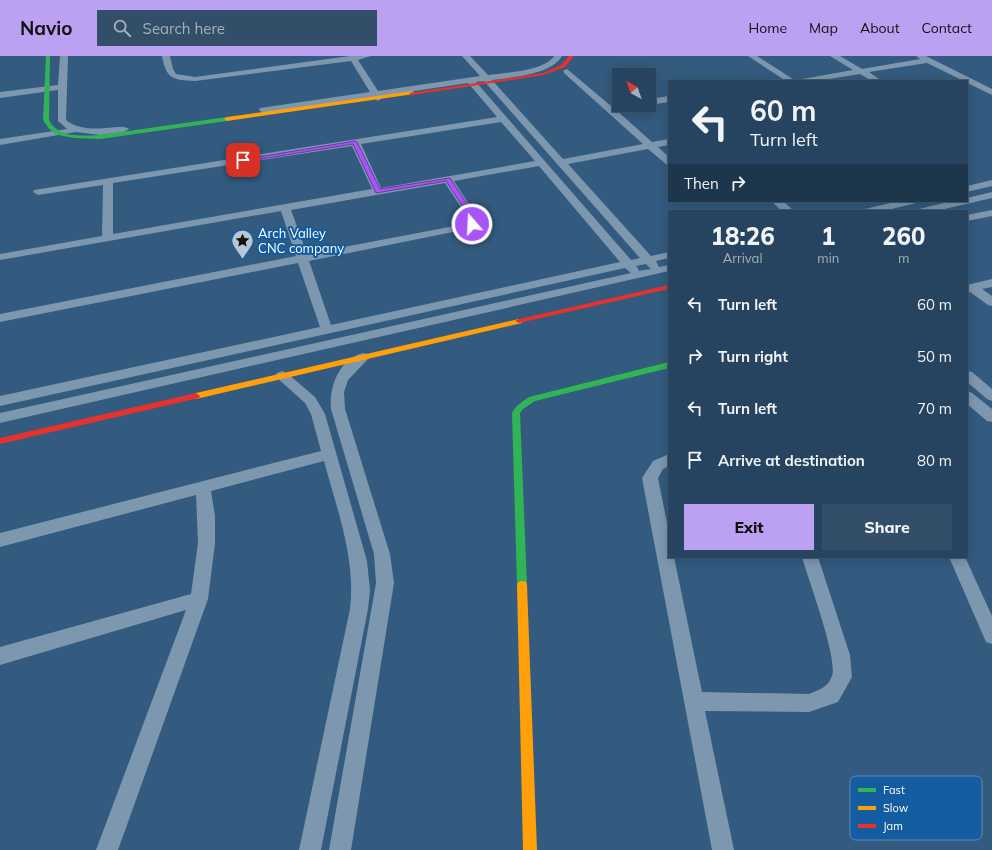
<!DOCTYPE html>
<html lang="en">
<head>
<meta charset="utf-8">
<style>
	:root { --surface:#26445f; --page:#324e68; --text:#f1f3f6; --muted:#a4b0bd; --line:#425c74; --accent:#bca0f2 }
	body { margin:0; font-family:Mulish,sans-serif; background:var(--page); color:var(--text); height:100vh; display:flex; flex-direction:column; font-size:15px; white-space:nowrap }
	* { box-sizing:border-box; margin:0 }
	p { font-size:13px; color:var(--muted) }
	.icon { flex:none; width:22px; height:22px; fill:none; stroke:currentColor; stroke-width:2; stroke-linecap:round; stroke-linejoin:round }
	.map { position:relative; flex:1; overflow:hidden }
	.drawer { position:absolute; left:668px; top:154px; width:300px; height:348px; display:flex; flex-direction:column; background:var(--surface); border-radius:0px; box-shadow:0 2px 10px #0003,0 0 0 1px var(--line) }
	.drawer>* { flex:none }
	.guide { position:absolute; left:668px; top:24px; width:300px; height:122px; border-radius:0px; box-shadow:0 2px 10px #0003,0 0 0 1px var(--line); background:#26445f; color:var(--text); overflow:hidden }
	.needle { width:26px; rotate:320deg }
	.fabs { position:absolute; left:612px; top:12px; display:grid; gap:8px }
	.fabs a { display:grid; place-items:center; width:44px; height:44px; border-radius:0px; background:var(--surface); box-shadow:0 2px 10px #0003,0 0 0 1px var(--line); font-size:20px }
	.pin { position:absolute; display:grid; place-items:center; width:34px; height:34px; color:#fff; margin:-17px; border-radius:8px; box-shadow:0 2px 6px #0006 }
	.me { position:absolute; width:44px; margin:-22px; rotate:341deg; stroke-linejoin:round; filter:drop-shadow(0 0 3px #0008) }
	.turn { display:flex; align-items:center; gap:14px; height:84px; padding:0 16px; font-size:18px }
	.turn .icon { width:52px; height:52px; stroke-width:2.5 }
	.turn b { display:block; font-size:28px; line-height:34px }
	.then { display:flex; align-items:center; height:38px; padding:0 16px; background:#0003; gap:8px; font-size:15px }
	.eta { display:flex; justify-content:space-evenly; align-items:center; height:68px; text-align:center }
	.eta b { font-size:24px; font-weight:800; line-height:28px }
	.action { display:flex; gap:8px; margin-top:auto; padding:8px 16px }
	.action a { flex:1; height:46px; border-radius:0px; background:var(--accent); color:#111; font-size:16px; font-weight:800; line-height:46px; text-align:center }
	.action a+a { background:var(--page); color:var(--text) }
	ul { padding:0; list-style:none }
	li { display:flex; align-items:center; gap:12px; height:52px; padding:0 16px }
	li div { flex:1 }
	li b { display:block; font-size:15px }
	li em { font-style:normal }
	header { display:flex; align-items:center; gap:24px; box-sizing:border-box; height:56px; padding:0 20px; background:var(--accent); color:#111 }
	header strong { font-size:19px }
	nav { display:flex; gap:22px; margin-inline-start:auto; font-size:14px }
	.search { width:280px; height:36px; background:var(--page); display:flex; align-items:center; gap:10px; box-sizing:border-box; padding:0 14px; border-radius:0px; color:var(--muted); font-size:15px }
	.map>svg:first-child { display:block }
</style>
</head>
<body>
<header>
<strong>Navio</strong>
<div class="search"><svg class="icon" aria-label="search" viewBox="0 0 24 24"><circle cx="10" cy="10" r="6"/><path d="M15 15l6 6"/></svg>Search here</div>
<nav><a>Home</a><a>Map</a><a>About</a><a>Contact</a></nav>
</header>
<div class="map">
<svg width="992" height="794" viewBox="0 0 992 794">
	<rect width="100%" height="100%" fill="#325b7f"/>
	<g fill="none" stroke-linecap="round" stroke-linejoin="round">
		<!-- street -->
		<g fill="#7d97af" fill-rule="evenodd">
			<path d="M60,0h8l-2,64c21,17 55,2 63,9l-5,3 -24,3 -24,-3 -76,13v-6l67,-10 -9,-8v-31l-58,8v-6l58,-7z"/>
			<path d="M162,0h8l3,13 3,5 19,3 155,-21h21l-13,4 20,31 102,-15 -18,-20h8l18,19c16,-2 57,-4 66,-19h8c-11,19 -50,21 -70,24l71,79 80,-15 -79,-71 -1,-2 4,-2 44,37 24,-1 -1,2 -18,3 36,32 17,-3v6l-11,2 11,10v8l-3,-1 -18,-15 -80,15 83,92 18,-4v6l-13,3 3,6 10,-2v6l-669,152v-10l631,-140 -6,-5 -625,138v-10l320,-69 -22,-64 -298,59v-8l296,-58 -15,-45 -281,49v-6l102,-18 1,-51 -65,10 -5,-3 1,-2 463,-73 -29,-34 -87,13 1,2 -4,3 -5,-4 -110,16 -4,-3 1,-2 110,-16 -19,-31 -156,20c-22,-1 -29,-2 -33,-25zM484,25l156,177 -9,2 -155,-178zM501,66l34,39 -154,27 -20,-44zM352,90l20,43 -259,45v-51zM539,110l81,96 -289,63 -22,-64 164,-33 5,-10 -24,-37zM445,127l23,35 -3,6 -158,30 -16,-44zM646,208l5,5 -13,2 1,-1 -3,-4z"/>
			<path d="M748,0h9l39,25h-10z"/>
			<path d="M830,0h10l22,13 58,-10 -4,-3h10l66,33v6l-65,-32 -58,9 13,9h-10l-12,-7 -43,7h-19l4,-2 51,-9z"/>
			<path d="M669,40v6l-20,3v-6z"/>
			<path d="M992,124v6l-25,6v-6z"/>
			<path d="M992,136v6l-56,13h-18l1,-2 33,-8h15v-3z"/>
			<path d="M771,145h12l11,10h-12z"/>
			<path d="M899,145h18l-1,2 -33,8h-19l1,-2z"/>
			<path d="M992,154v6l-25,5v-6z"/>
			<path d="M992,223v8l-10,2 10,7v10l-4,-1 -18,-13 -3,1v-8z"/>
			<path d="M363,297l5,1 2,3 -22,23 -4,12 1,17 45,145 4,29 -43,267h-22l47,-267 -2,-29 -43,-145c-2,-22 8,-50 32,-56z"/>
			<path d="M282,315l5,2 28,24 10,17 42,147 3,29 -2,19 -47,241h-22l51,-241c6,-51 -13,-99 -26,-148l-113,30 4,25v27l-7,56 -90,251h-22l90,-240 -186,55v-18l191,-53 7,-51 -2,-48 -196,52v-14l321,-82 -10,-37 -6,-11 -30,-27 2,-3z"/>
			<path d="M967,315l5,1 20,17v12l-5,-2 -20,-17z"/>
			<path d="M967,335l5,2 20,16v13l-5,-1 -20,-17z"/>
			<path d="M669,398v12l-6,3 -5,9 11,55v24h5l28,135 107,2c10,-4 19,-7 23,-18 6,-18 -24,-97 -30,-119h16l32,98 2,22 -14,25 -29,10 -104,-1 29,139h-22l-70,-372 11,-17z"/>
			<path d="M949,501h16l27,59v28l-6,-2z"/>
		</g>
		<!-- fast -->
		<g fill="#30b455" fill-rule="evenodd">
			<path d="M46,0h4l-1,64c9,18 33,16 51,15l127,-18 3,2 -3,2 -127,18 -26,-1 -16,-3 -9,-6 -6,-9z"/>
			<path d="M669,306v6l-134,33 -12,8 -3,4 7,172 -1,3 -4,1 -4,-1 -1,-3 -5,-172c4,-8 10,-11 17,-16z"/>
		</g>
		<!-- slow -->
		<g fill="#ff9f0a" fill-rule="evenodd">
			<path d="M412,35l3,2 -1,1 -187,27 -3,-2 3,-2z"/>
			<path d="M519,263h3v4l-326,76 -4,-3 4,-3z"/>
			<path d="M522,525l4,1 1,3 10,265h-14l-6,-265 1,-3z"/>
		</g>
		<!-- jam -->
		<g fill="#e5322d" fill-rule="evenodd">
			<path d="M569,0h5l-9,11 -21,8 -132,20 -3,-2 134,-20 18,-8z"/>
			<path d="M669,229v4l-150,34 -4,-2 4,-2z"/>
			<path d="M196,337l4,3 -1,2 -199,46v-6z"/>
		</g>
	</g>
	<!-- route -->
	<path fill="#a855f7" stroke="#6d37a1" d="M355,85l2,1 23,47 70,-11 25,38 2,5 -3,4 -6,-1 2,-3 -1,-5 -23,-35 -70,12 -23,-49 -110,18 -3,-2z"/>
	<!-- icons -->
	<defs>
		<symbol id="sight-pin" viewBox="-11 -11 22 30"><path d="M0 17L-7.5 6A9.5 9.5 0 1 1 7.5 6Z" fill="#b7c6d2" stroke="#125c9f"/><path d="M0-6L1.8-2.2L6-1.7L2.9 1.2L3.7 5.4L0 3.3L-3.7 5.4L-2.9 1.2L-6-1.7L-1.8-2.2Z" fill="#111"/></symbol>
	</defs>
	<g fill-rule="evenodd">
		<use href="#sight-pin" x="230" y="172" width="25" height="34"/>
	</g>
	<g text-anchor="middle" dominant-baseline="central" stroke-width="4" stroke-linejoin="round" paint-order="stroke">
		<!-- far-poi labels -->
		<g font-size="13" fill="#fff" stroke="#125c9f" text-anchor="start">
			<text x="258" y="177">Arch Valley<tspan x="258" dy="15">CNC company</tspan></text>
		</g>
	</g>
	<!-- legend -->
	<rect x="850" y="720" width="132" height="64" rx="6" fill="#125c9f" stroke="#598dbc" stroke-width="1"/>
	<rect x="858" y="732" width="18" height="4" fill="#30b455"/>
	<rect x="858" y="750" width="18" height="4" fill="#ff9f0a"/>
	<rect x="858" y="768" width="18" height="4" fill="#e5322d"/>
	<g font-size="11" fill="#fff">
		<text x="883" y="738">Fast</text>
		<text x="883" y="756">Slow</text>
		<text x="883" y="774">Jam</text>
	</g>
</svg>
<div class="fabs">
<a><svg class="needle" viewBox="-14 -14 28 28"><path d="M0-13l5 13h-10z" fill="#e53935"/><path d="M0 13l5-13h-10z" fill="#a4b0bd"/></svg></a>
</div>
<div class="pin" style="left:243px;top:104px;background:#d93025"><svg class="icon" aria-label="arrive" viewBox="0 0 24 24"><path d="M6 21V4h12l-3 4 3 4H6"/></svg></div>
<svg class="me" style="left:472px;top:168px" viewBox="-20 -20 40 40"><circle r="17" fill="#a855f7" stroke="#fff" stroke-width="3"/><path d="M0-11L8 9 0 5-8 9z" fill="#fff"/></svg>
<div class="guide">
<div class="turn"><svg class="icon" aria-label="left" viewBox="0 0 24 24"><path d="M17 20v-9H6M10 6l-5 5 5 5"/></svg><div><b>60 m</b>Turn left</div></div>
<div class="then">Then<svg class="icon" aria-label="right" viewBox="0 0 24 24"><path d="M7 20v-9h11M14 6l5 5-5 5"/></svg></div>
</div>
<section class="drawer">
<div class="eta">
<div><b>18:26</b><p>Arrival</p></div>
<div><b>1</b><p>min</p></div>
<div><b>260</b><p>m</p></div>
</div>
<ul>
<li><svg class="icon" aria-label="left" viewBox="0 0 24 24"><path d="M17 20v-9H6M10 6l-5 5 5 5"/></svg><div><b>Turn left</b></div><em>60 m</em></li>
<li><svg class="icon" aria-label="right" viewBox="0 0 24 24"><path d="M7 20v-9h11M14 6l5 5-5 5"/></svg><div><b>Turn right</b></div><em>50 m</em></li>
<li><svg class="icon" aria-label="left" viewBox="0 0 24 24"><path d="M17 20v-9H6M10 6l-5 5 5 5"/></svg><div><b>Turn left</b></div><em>70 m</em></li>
<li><svg class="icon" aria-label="arrive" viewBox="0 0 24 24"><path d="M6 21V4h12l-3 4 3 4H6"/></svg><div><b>Arrive at destination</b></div><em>80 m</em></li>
</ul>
<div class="action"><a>Exit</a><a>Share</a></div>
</section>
</div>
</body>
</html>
